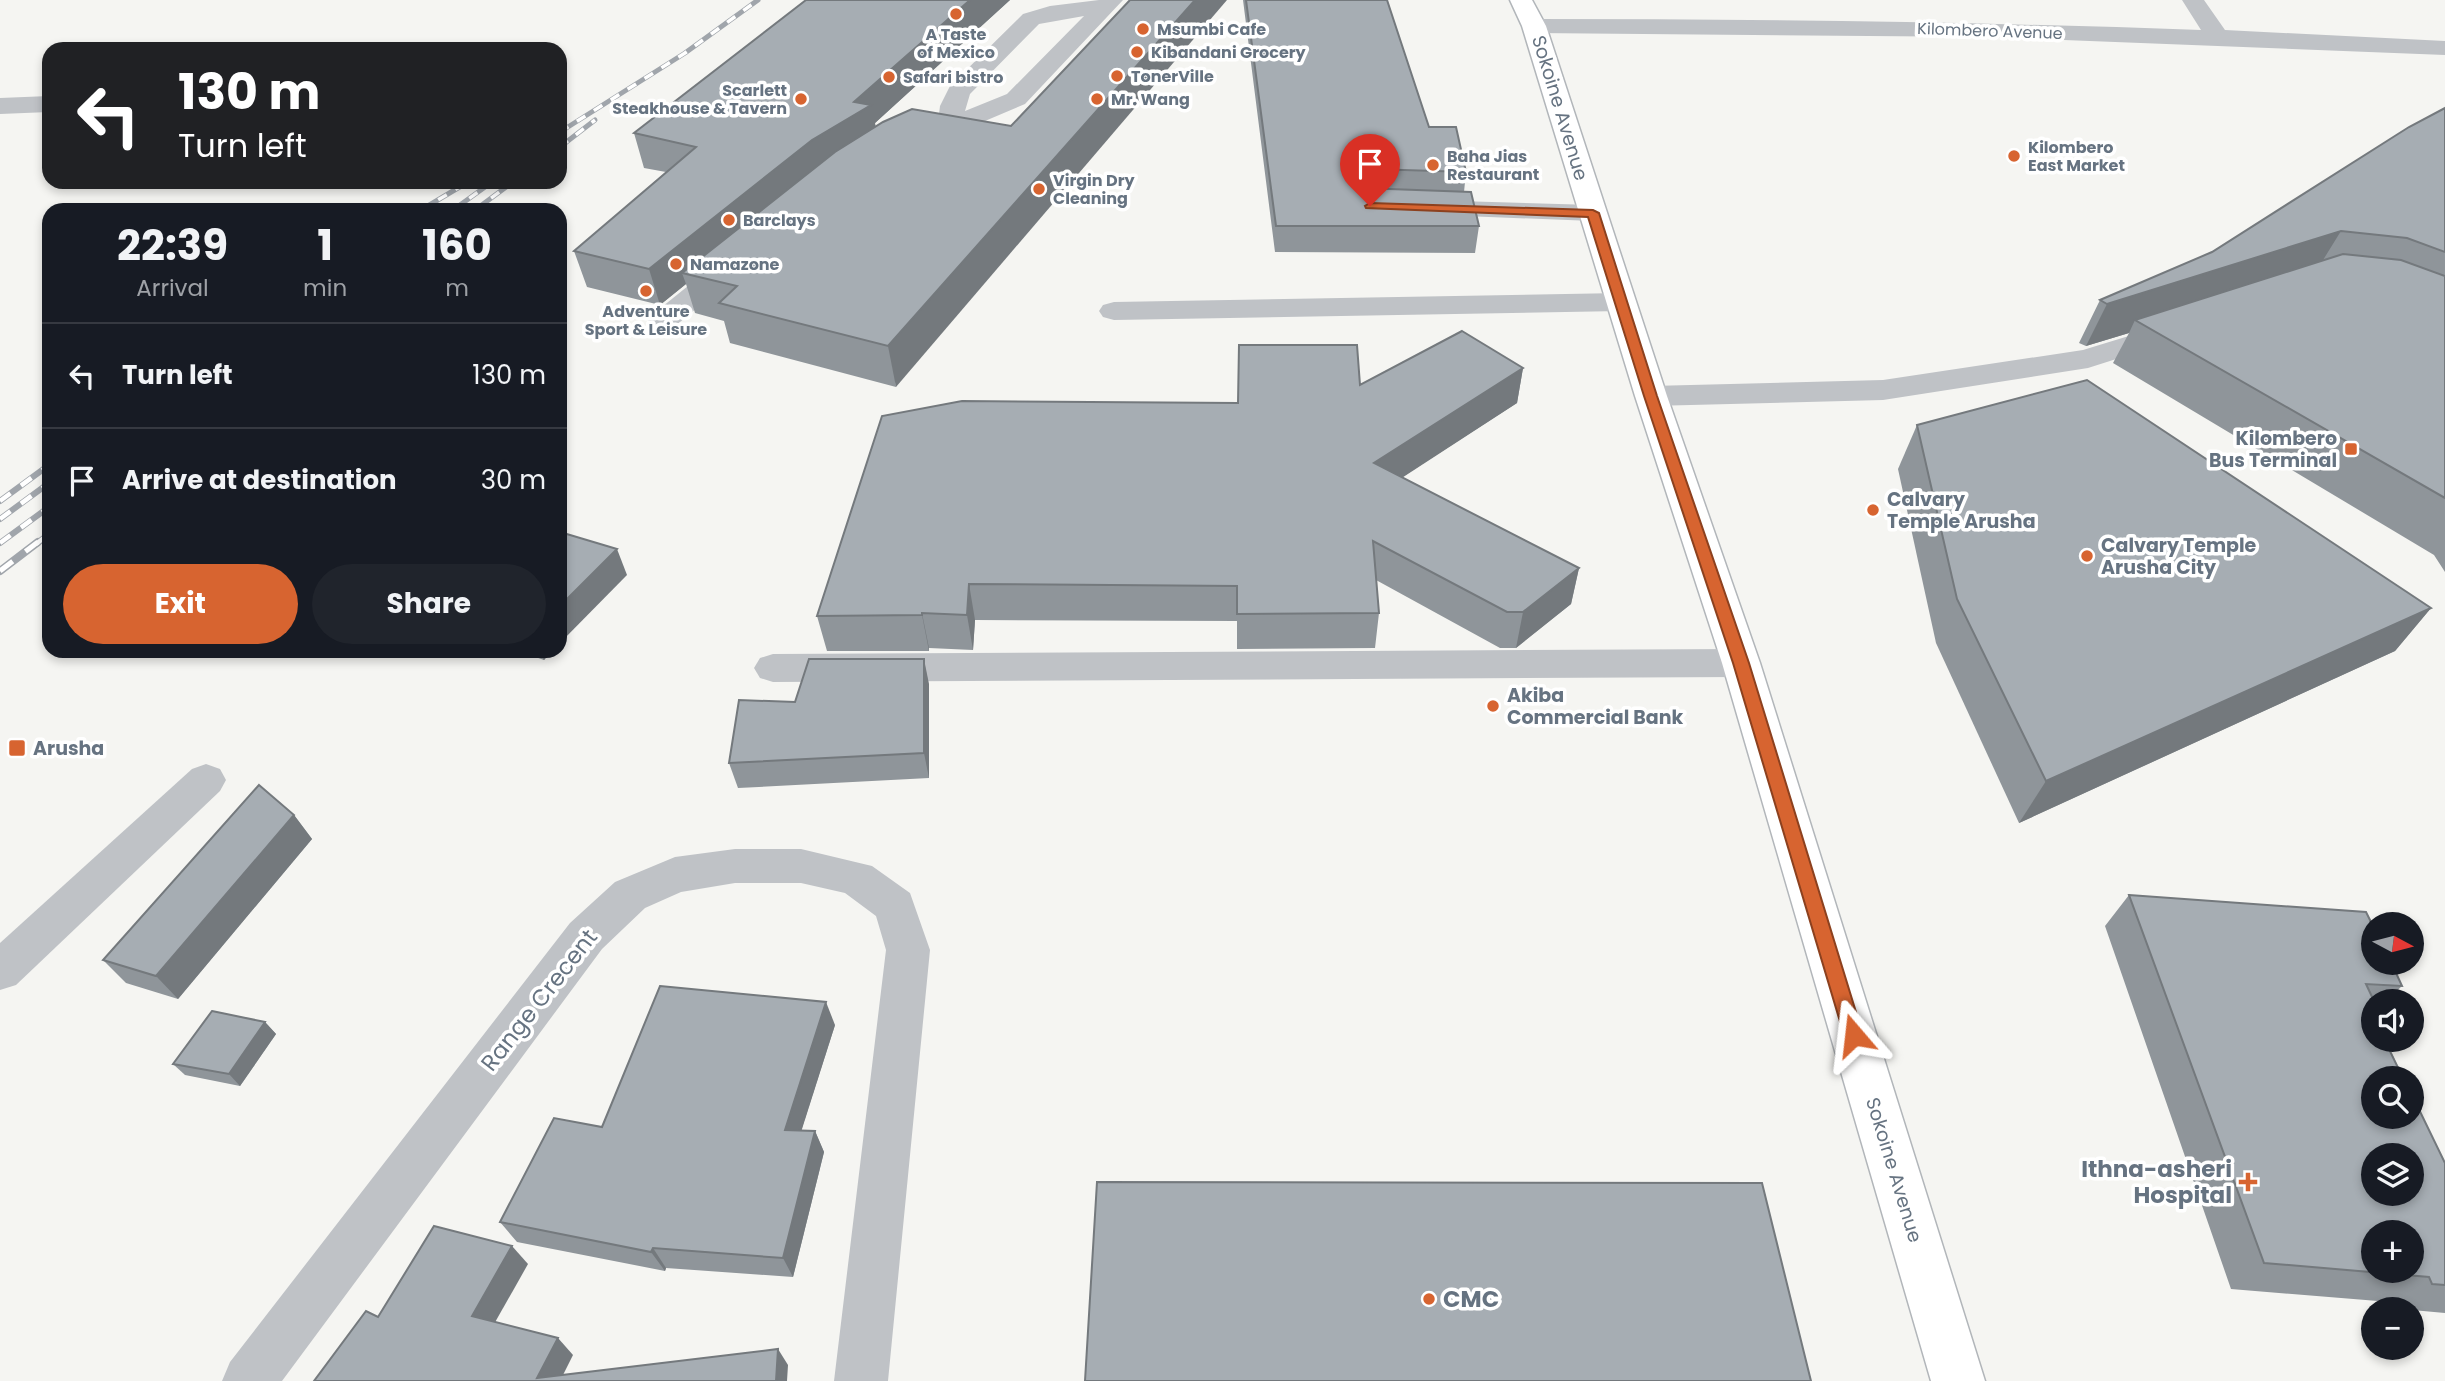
<!DOCTYPE html>
<html lang="en">
<head>
<meta charset="utf-8">
<style>
	:root { --surface:#171b24; --page:#20242c; --text:#f1f3f6; --muted:#9ea1a6; --line:#363941; --accent:#d76430 }
	body { margin:0; font-family:Poppins,sans-serif; background:var(--page); color:var(--text); height:100vh; display:flex; flex-direction:column; font-size:26px; white-space:nowrap }
	* { box-sizing:border-box; margin:0 }
	p { font-size:23px; color:var(--muted) }
	.icon { flex:none; width:38px; height:38px; fill:none; stroke:currentColor; stroke-width:2; stroke-linecap:round; stroke-linejoin:round }
	.map { position:relative; flex:1; overflow:hidden }
	.panel { position:absolute; left:42px; top:203px; width:525px; height:455px; display:flex; flex-direction:column; background:var(--surface); border-radius:21px; box-shadow:0 4px 10px #0003 }
	.panel>* { flex:none }
	.banner { position:absolute; left:42px; top:42px; width:525px; height:147px; border-radius:21px; box-shadow:0 4px 10px #0003; background:#202124; color:#fff; overflow:hidden }
	.needle { width:46px; rotate:97deg }
	.tools { position:absolute; left:2361px; top:912px; display:grid; gap:14px }
	.tools a { display:grid; place-items:center; width:63px; height:63px; border-radius:50%; background:var(--surface); box-shadow:0 4px 10px #0003; font-size:35px }
	.pin { position:absolute; display:grid; place-items:center; width:60px; height:60px; color:#fff; margin:-72px -30px; border-radius:50% 50% 50% 0; rotate:-45deg; box-shadow:0 0 7px #0007 }
	.pin .icon { rotate:45deg }
	.me { position:absolute; width:77px; margin:-38px; rotate:343deg; stroke-linejoin:round; filter:drop-shadow(0 0 5px #0008) }
	.turn { display:flex; align-items:center; gap:24px; height:147px; padding:0 21px; font-size:32px }
	.turn .icon { width:91px; height:91px; stroke-width:2.5 }
	.turn b { display:block; font-size:49px; line-height:60px }
	.eta { display:flex; justify-content:space-evenly; align-items:center; height:119px; text-align:center }
	.eta b { font-size:42px; font-weight:700; line-height:49px }
	.cta { display:flex; gap:14px; margin-top:auto; padding:14px 21px }
	.cta a { flex:1; height:80px; border-radius:42px; background:var(--accent); color:#fff; font-size:28px; font-weight:700; line-height:80px; text-align:center }
	.cta a+a { background:var(--page); color:var(--text) }
	ul { padding:0; list-style:none }
	li { display:flex; align-items:center; gap:21px; height:105px; padding:0 21px; border-top:2px solid var(--line) }
	li div { flex:1 }
	li b { display:block; font-size:26px }
	li em { font-style:normal }
	.map>svg:first-child { display:block }
</style>
</head>
<body>
<div class="map">
<svg width="2445" height="1381" viewBox="0 0 2445 1381">
	<rect width="100%" height="100%" fill="#f5f5f2"/>
	<g fill="none" stroke-linecap="round" stroke-linejoin="round">
		<defs>
			<path id="major" d="M1510,0h22l14,26 121,370 93,267 225,718h-54l-209,-718 -87,-267 -113,-370z"/>
		</defs>
		<!-- major casing -->
		<use href="#major" stroke="#b2b6ba" stroke-width="3"/>
		<!-- minor -->
		<g fill="#bfc2c6" fill-rule="evenodd">
			<path d="M1099,0h24l-98,104 -66,28 -37,10 -9,-3 -4,-5 4,-5 25,-7 2,-16 10,-20 73,-72 27,-8zM1084,16l-77,78 -42,17 5,-17 69,-70z"/>
			<path d="M2182,0h22l21,30 220,11v14l-455,-18 -456,-4 -8,-2 -4,-5 4,-5 8,-2c222,0 445,3 667,11z"/>
			<path d="M49,96v16l-49,2v-16z"/>
			<path d="M1424,200l169,5 10,2 4,6 -4,6 -10,2 -179,-7 -4,-6 4,-6z"/>
			<path d="M729,258l10,3 4,6 -4,6 -65,54 -11,3 -11,-3 -4,-6 4,-6 67,-54z"/>
			<path d="M1621,293l10,3 5,6 -5,6 -10,3 -507,9 -11,-3 -4,-6 4,-6 11,-3z"/>
			<path d="M2168,324l11,3 4,6 -4,6 -91,29 -205,32 -232,6 -11,-3 -5,-7 5,-7 11,-3 232,-6 200,-30z"/>
			<path d="M1741,649l13,4 6,10 -6,10 -13,4 -968,5 -13,-4 -6,-10 6,-10 13,-4z"/>
			<path d="M206,764l14,5 6,11 -6,11 -204,194 -16,5v-47l192,-174z"/>
			<path d="M735,849h66l71,17 38,27 20,57 -42,431h-54l52,-431 -10,-34 -31,-23 -44,-10h-66l-54,9 -36,16 -43,41 -320,432h-60l8,-19 340,-439 45,-41 60,-25z"/>
		</g>
		<!-- major -->
		<use href="#major" fill="#fff" fill-rule="evenodd"/>
		<defs>
			<g id="rail-far2">
				<path d="M560,132l125,-79 73,-53"/>
				<path d="M560,147l35,-27"/>
				<path d="M421,210l47,-28"/>
				<path d="M453,210l39,-28"/>
				<path d="M475,210l38,-28"/>
			</g>
			<g id="rail-far1">
				<path d="M0,501l49,-36"/>
				<path d="M0,519l49,-36"/>
				<path d="M0,543l49,-36"/>
				<path d="M36,544l13,-10"/>
			</g>
			<path id="rail" d="M0,571l38,-29"/>
		</defs>
		<!-- rail-far2 casing -->
		<use href="#rail-far2" stroke="#a0a5ab" stroke-width="5"/>
		<!-- rail-far1 casing -->
		<use href="#rail-far1" stroke="#a0a5ab" stroke-width="6"/>
		<!-- rail casing -->
		<use href="#rail" stroke="#a0a5ab" stroke-width="8"/>
		<!-- rail-far2 -->
		<use href="#rail-far2" stroke="#fff" stroke-width="3.5" stroke-dasharray="10" stroke-linecap="butt"/>
		<!-- rail-far1 -->
		<use href="#rail-far1" stroke="#fff" stroke-width="4.5" stroke-dasharray="13" stroke-linecap="butt"/>
		<!-- rail -->
		<use href="#rail" stroke="#fff" stroke-width="5" stroke-dasharray="16" stroke-linecap="butt"/>
	</g>
	<!-- wall -->
	<g fill="#8f959a">
		<path d="M806,0h204l-135,123 21,264 -166,-44 -6,-22 -29,-8 -9,-29 -26,21 -73,-18 -13,-36 92,-79 -22,-4 -10,-35z"/>
		<path d="M1243,0h144l42,127 37,45 -2,20 15,34 -4,27 -200,-1z"/>
		<path d="M2445,108v464l-11,-17 -321,-192 16,-30 -43,13 -7,-3 21,-43 112,-48z"/>
		<path d="M1523,368l-6,35 -115,74 177,91 -8,36 -55,44h-16l-124,-68 3,33 -4,35 -138,1v-28l-262,-1 -2,30 -44,-2v3h-102l-10,-35 421,-213 122,-18z"/>
		<path d="M1917,425l514,183 -36,43 -376,172 -83,-180 -38,-174z"/>
		<path d="M518,651h34l-8,9z"/>
		<path d="M929,684v94l-191,10 -9,-25 66,-61z"/>
		<path d="M294,815l18,24 -134,160 -52,-16 -23,-23z"/>
		<path d="M2129,895l273,91 -16,15h-13l23,44 -6,5 55,113v150l-33,-3v-1h-19l-3,-7 -159,-13 -126,-363z"/>
		<path d="M265,1022l11,12 -36,52 -55,-11 -12,-11z"/>
		<path d="M835,1025l-34,106h14l9,21 -31,125 -127,-9 -1,3 -148,-29 -17,-20 102,-95z"/>
	</g>
	<!-- shaded-wall -->
	<g fill="#74797d">
		<path d="M970,0h40l-135,123 3,17 -196,133 4,11 -26,21 -11,-36 205,-167z"/>
		<path d="M1195,0h32l-331,387 -8,-41z"/>
		<path d="M1372,169l-2,26 -12,4 -2,-18 4,-9z"/>
		<path d="M2341,231l-26,42 -180,47 -6,13 -43,13 21,-42z"/>
		<path d="M1523,368l-6,35 -146,95 3,-35z"/>
		<path d="M617,549l10,26 -67,68v-37z"/>
		<path d="M1579,568l-8,36 -55,44 7,-36z"/>
		<path d="M969,584l6,36 -2,30 -6,-35z"/>
		<path d="M2431,608l-36,43 -376,172 27,-42z"/>
		<path d="M922,613l7,35v3l-7,-36z"/>
		<path d="M539,651h13l-8,9z"/>
		<path d="M924,659l5,25v94l-5,-25z"/>
		<path d="M294,815l18,24 -134,160 -22,-23z"/>
		<path d="M826,1002l9,23 -40,126 -10,-21z"/>
		<path d="M265,1022l11,12 -36,52 -11,-12z"/>
		<path d="M815,1131l9,21 -31,125 -10,-19z"/>
		<path d="M512,1246l16,18 -39,69 -17,-17z"/>
		<path d="M653,1248l13,20 -1,3 -14,-19z"/>
		<path d="M558,1338l15,17 -13,26 -23,-3z"/>
		<path d="M778,1349l10,16 -1,16h-11z"/>
	</g>
	<!-- building -->
	<g fill="#a6adb3" stroke="#74797d" stroke-width="2" fill-rule="evenodd">
		<path d="M806,0h164l-116,102 17,3 -59,35 -163,129 -75,-18 122,-104 -62,-14z"/>
		<path d="M1130,0h65l-307,346 -169,-43 18,-17 -55,-13 153,-121 48,-30 29,-13 99,17z"/>
		<path d="M1246,0h141l42,127h27l10,45 -94,-3 -12,3 -4,9 6,7 109,4 8,34h-203z"/>
		<path d="M2445,108v144l-38,-14 -66,-7 -234,73 -7,-4 112,-48 197,-125z"/>
		<path d="M2343,254l58,6 44,16v222l-310,-178z"/>
		<path d="M1462,331l61,37 -149,95 205,105 -56,44h-16l-134,-71 6,72 -142,1v-28l-268,-2 -2,31 -45,-2v2l-105,1 65,-200 80,-15 276,2 1,-58h118l3,40z"/>
		<path d="M2087,380l344,228 -385,173 -89,-182 -40,-174z"/>
		<path d="M560,532l57,17 -57,57z"/>
		<path d="M809,659h115v94l-195,10 10,-63 56,2z"/>
		<path d="M259,785l35,30 -138,161 -53,-16z"/>
		<path d="M2129,895l237,17 7,14v36h18l11,24 -36,-2 8,17h-1v39h20l3,5h-9l16,33h-30v38h39v-21l33,68v122l-13,-1 -3,-7 -165,-14zM2373,1155h39v39h-39zM2373,1232h39v38h-39z"/>
		<path d="M660,986l166,16 -41,128 30,1 -32,127 -130,-10 -2,4 -151,-30 54,-104 48,9z"/>
		<path d="M212,1011l53,11 -36,52 -56,-10z"/>
		<path d="M1097,1182l665,1 49,198h-726z"/>
		<path d="M434,1226l78,20 -40,70 86,22 -21,40 241,-29 -2,32h-462l52,-70 12,6z"/>
	</g>
	<!-- route -->
	<path fill="#d76430" stroke="#8c411f" stroke-width="2" d="M1370,203l223,7 6,3 58,183 92,267 114,372 -3,6 -6,3 -7,-3 -3,-6 -111,-372 -89,-267 -56,-179 -222,-9 -1,-2z"/>
	<!-- markers -->
	<g fill="#d76430" stroke="#fff" stroke-width="2.5">
		<circle cx="956" cy="14" r="7"/>
		<circle cx="1143" cy="29" r="7"/>
		<circle cx="1137" cy="52" r="7"/>
		<circle cx="1117" cy="76" r="7"/>
		<circle cx="889" cy="77" r="7"/>
		<circle cx="801" cy="99" r="7"/>
		<circle cx="1097" cy="99" r="7"/>
		<circle cx="2014" cy="156" r="7"/>
		<circle cx="1433" cy="165" r="7"/>
		<circle cx="1039" cy="189" r="7"/>
		<circle cx="729" cy="220" r="7"/>
		<circle cx="676" cy="264" r="7"/>
		<circle cx="646" cy="291" r="7"/>
		<rect x="2344" y="442" width="14" height="14" rx="3.5"/>
		<circle cx="1873" cy="510" r="7"/>
		<circle cx="2087" cy="556" r="7"/>
		<circle cx="1493" cy="706" r="7"/>
		<rect x="8" y="739" width="18" height="18" rx="3.5"/>
		<path d="M2244.5 1171.5h7v7h7v7h-7v7h-7v-7h-7v-7h7z"/>
		<circle cx="1429" cy="1299" r="7"/>
	</g>
	<g text-anchor="middle" dominant-baseline="central" stroke-width="7" stroke-linejoin="round" paint-order="stroke">
		<!-- far-poi labels -->
		<g font-size="16" font-weight="bold" fill="#667381" stroke="#fff" text-anchor="start">
			<text x="1157" y="29">Msumbi Cafe</text>
			<text x="956" y="34" text-anchor="middle">A Taste<tspan x="956" dy="18">of Mexico</tspan></text>
			<text x="1151" y="52">Kibandani Grocery</text>
			<text x="1131" y="76">TonerVille</text>
			<text x="903" y="77">Safari bistro</text>
			<text x="787" y="90" text-anchor="end">Scarlett<tspan x="787" dy="18">Steakhouse &amp; Tavern</tspan></text>
			<text x="1111" y="99">Mr. Wang</text>
			<text x="2028" y="147">Kilombero<tspan x="2028" dy="18">East Market</tspan></text>
			<text x="1447" y="156">Baha Jias<tspan x="1447" dy="18">Restaurant</tspan></text>
			<text x="1053" y="180">Virgin Dry<tspan x="1053" dy="18">Cleaning</tspan></text>
			<text x="743" y="220">Barclays</text>
			<text x="690" y="264">Namazone</text>
			<text x="646" y="311" text-anchor="middle">Adventure<tspan x="646" dy="18">Sport &amp; Leisure</tspan></text>
		</g>
		<!-- far-street labels -->
		<g font-size="16" fill="#667381" stroke="#fff">
			<text transform="translate(1990 31) rotate(2)">Kilombero Avenue</text>
		</g>
		<!-- street labels -->
		<g font-size="19" fill="#667381" stroke="#fff">
			<text transform="translate(1560 108) rotate(73)">Sokoine Avenue</text>
			<text transform="translate(1894 1170) rotate(73)">Sokoine Avenue</text>
		</g>
		<!-- poi labels -->
		<g font-size="19" font-weight="bold" fill="#667381" stroke="#fff" text-anchor="start">
			<text x="2337" y="438" text-anchor="end">Kilombero<tspan x="2337" dy="22">Bus Terminal</tspan></text>
			<text x="1887" y="499">Calvary<tspan x="1887" dy="22">Temple Arusha</tspan></text>
			<text x="2101" y="545">Calvary Temple<tspan x="2101" dy="22">Arusha City</tspan></text>
			<text x="1507" y="695">Akiba<tspan x="1507" dy="22">Commercial Bank</tspan></text>
			<text x="33" y="748">Arusha</text>
		</g>
		<!-- near-street labels -->
		<g font-size="23" fill="#667381" stroke="#fff">
			<text transform="translate(539 1000) rotate(-52)">Range Crecent</text>
		</g>
		<!-- near-poi labels -->
		<g font-size="23" font-weight="bold" fill="#667381" stroke="#fff" text-anchor="end">
			<text x="2232" y="1169">Ithna-asheri<tspan x="2232" dy="26">Hospital</tspan></text>
			<text x="1443" y="1299" text-anchor="start">CMC</text>
		</g>
	</g>
</svg>
<div class="tools">
<a><svg class="needle" viewBox="-14 -14 28 28"><path d="M0-13l5 13h-10z" fill="#e53935"/><path d="M0 13l5-13h-10z" fill="#9ea1a6"/></svg></a>
<a><svg class="icon" aria-label="sound" viewBox="0 0 24 24"><path d="M4 9h4l5-4v14l-5-4H4zM17 9q2 3 0 6"/></svg></a>
<a><svg class="icon" aria-label="search" viewBox="0 0 24 24"><circle cx="10" cy="10" r="6"/><path d="M15 15l6 6"/></svg></a>
<a><svg class="icon" aria-label="layers" viewBox="0 0 24 24"><path d="M12 4l9 5-9 5-9-5zM3 14l9 5 9-5"/></svg></a>
<a>+</a>
<a>−</a>
</div>
<div class="pin" style="left:1370px;top:206px;background:#d93025"><svg class="icon" aria-label="arrive" viewBox="0 0 24 24"><path d="M6 21V4h12l-3 4 3 4H6"/></svg></div>
<svg class="me" style="left:1854px;top:1035px" viewBox="-20 -20 40 40"><path d="M0-17L14 15 0 8-14 15z" fill="#d76430" stroke="#fff" stroke-width="4"/></svg>
<div class="banner">
<div class="turn"><svg class="icon" aria-label="left" viewBox="0 0 24 24"><path d="M17 20v-9H6M10 6l-5 5 5 5"/></svg><div><b>130 m</b>Turn left</div></div>
</div>
<section class="panel">
<div class="eta">
<div><b>22:39</b><p>Arrival</p></div>
<div><b>1</b><p>min</p></div>
<div><b>160</b><p>m</p></div>
</div>
<ul>
<li><svg class="icon" aria-label="left" viewBox="0 0 24 24"><path d="M17 20v-9H6M10 6l-5 5 5 5"/></svg><div><b>Turn left</b></div><em>130 m</em></li>
<li><svg class="icon" aria-label="arrive" viewBox="0 0 24 24"><path d="M6 21V4h12l-3 4 3 4H6"/></svg><div><b>Arrive at destination</b></div><em>30 m</em></li>
</ul>
<div class="cta"><a>Exit</a><a>Share</a></div>
</section>
</div>
</body>
</html>
